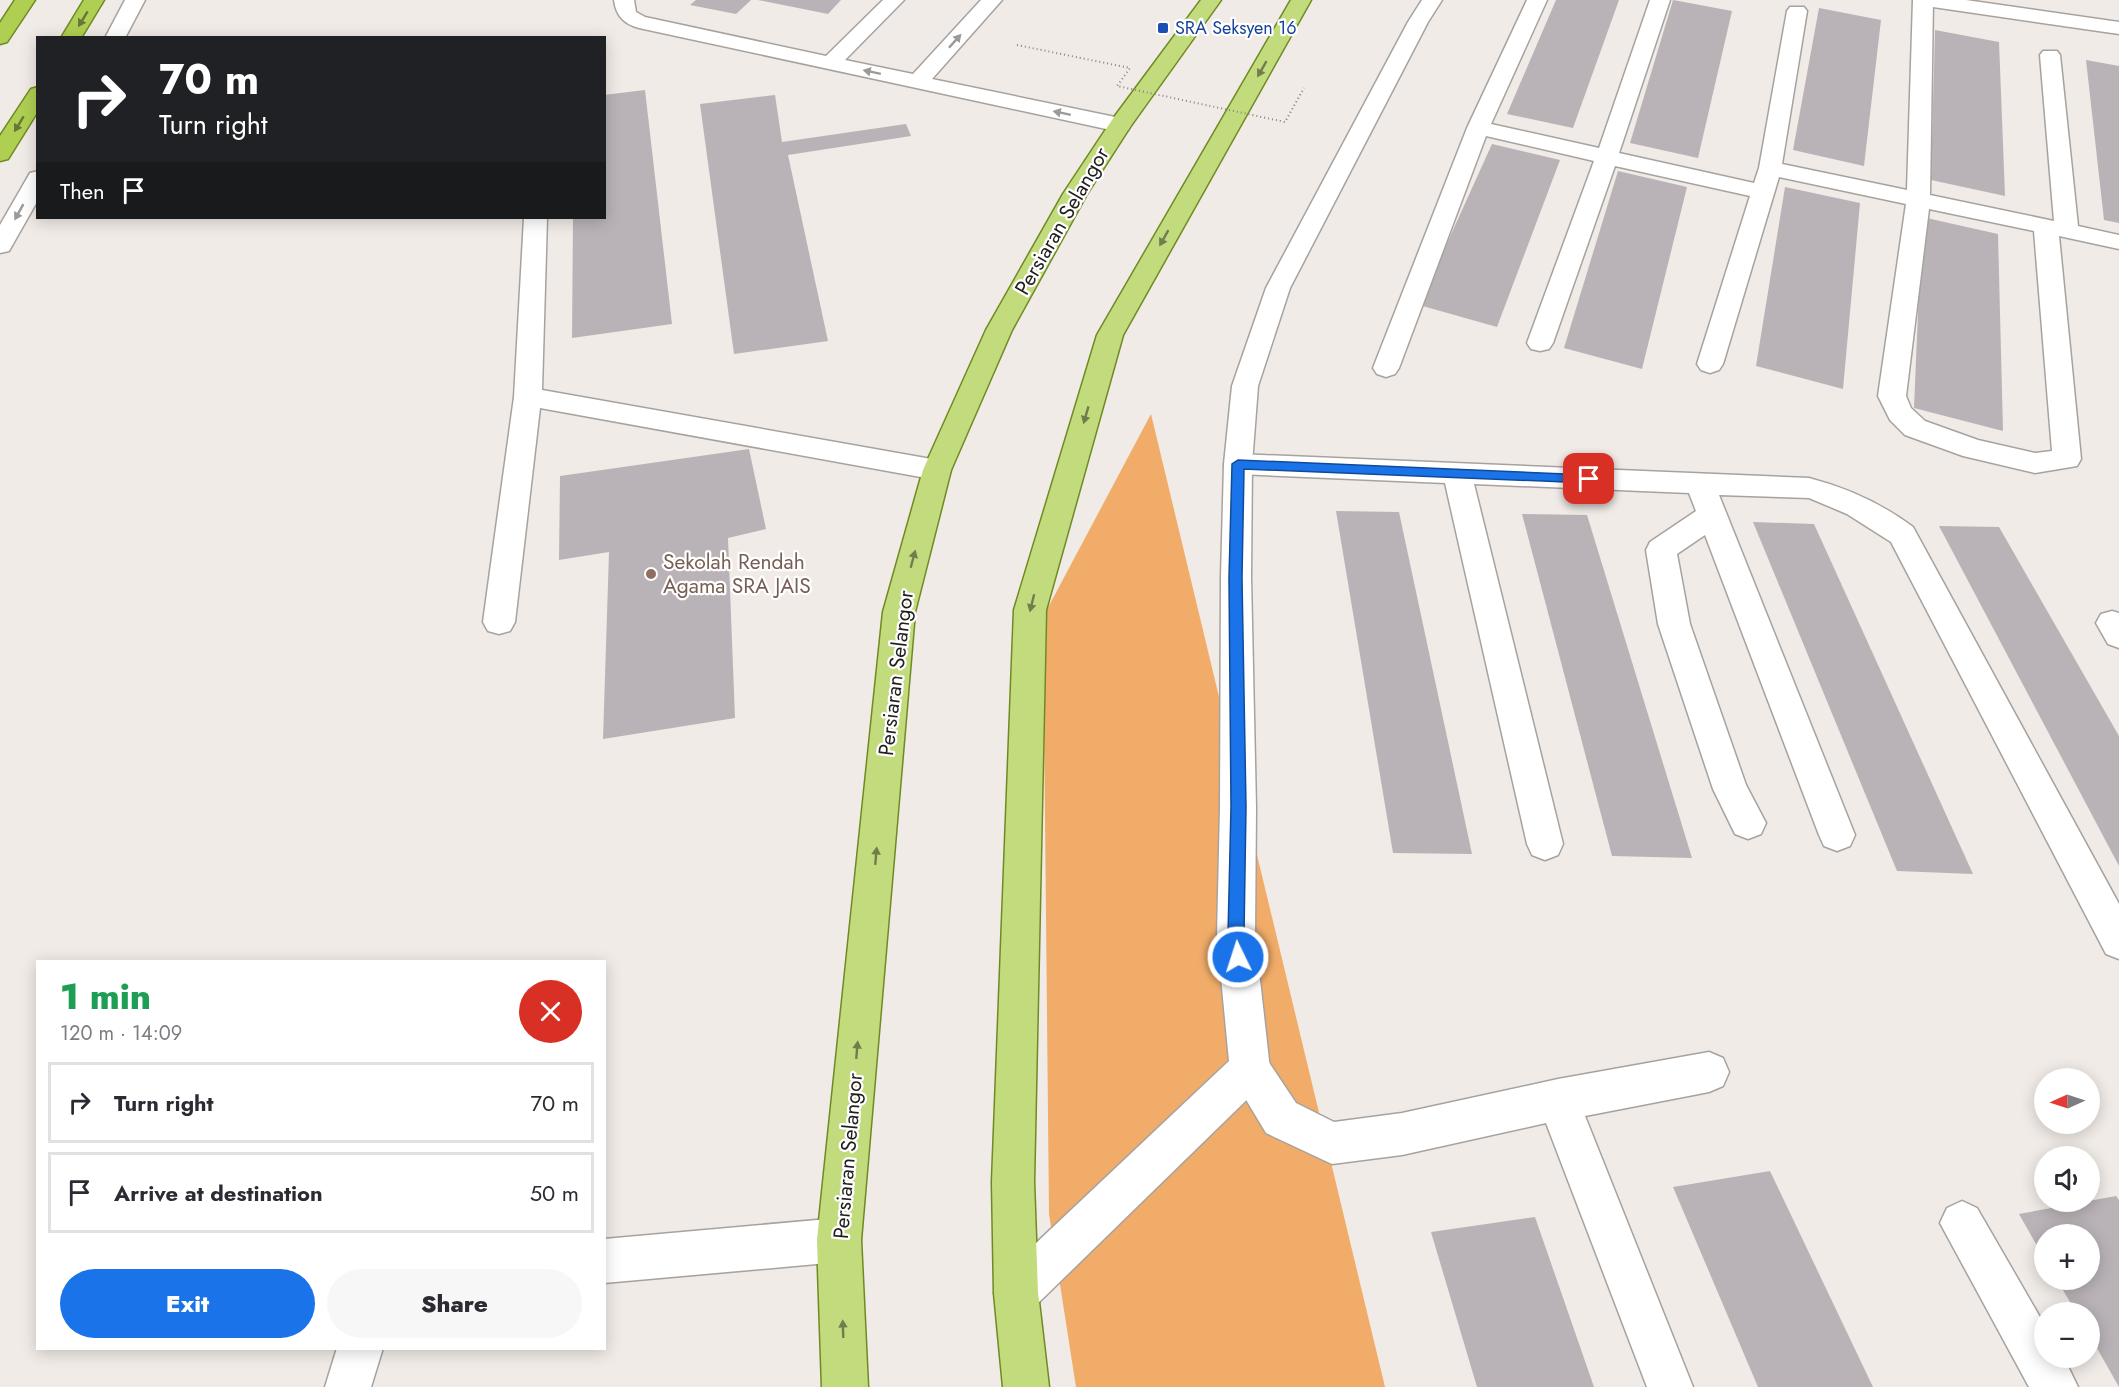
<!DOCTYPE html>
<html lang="en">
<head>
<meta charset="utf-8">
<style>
	:root { --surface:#fff; --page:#f7f7f7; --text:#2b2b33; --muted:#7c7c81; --line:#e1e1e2; --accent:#1a73e8 }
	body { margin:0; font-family:Jost,sans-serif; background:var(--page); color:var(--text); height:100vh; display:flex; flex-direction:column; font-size:22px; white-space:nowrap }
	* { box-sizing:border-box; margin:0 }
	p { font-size:20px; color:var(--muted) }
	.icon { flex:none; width:33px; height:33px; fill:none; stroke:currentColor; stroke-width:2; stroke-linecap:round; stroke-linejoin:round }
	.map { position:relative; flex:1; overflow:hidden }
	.panel { position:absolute; left:36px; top:960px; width:570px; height:390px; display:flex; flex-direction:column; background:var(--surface); border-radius:0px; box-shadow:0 3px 15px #0003 }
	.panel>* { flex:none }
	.hud { position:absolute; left:36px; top:36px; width:570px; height:183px; border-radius:0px; box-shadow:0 3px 15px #0003; background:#202124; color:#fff; overflow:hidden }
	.needle { width:39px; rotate:267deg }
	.controls { position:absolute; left:2034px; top:1068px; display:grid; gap:12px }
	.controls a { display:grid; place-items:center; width:66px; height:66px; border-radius:50%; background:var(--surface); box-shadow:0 3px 15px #0003; font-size:30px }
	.pin { position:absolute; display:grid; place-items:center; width:51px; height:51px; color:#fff; margin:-26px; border-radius:12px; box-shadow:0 3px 9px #0006 }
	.me { position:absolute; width:66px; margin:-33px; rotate:356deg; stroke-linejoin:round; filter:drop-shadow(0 0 4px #0008) }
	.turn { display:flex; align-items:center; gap:21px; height:126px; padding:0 24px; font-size:27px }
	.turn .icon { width:78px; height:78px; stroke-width:2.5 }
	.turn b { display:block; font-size:42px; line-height:51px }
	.then { display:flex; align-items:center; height:57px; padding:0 24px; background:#0003; gap:12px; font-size:22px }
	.round { display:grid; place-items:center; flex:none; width:63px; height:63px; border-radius:32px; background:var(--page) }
	.headline { display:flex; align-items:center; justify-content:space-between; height:102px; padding:0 24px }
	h1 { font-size:36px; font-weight:800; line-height:45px; color:#1e9e55 }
	.action { display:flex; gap:12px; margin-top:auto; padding:12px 24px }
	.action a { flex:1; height:69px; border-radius:36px; background:var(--accent); color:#fff; font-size:24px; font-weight:800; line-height:69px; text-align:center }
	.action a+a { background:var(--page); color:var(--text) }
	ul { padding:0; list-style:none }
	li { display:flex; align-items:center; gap:18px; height:81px; margin:0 12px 9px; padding:0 12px; border:3px solid var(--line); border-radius:0px }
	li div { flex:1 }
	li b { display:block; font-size:22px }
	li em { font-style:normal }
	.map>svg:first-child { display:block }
</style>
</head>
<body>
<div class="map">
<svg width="2119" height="1387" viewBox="0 0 2119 1387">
	<rect width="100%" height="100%" fill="#f0ebe6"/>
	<!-- green -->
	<path fill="#f1ac69" d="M1151,414l234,973h-309l-27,-173 -6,-597z"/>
	<!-- building -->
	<g fill="#b9b3b7">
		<path d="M696,0h55l-15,14 -46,-9z"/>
		<path d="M758,0h83l-13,14z"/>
		<path d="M1556,0h63l-46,128 -66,-14z"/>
		<path d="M1673,0l59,11 -34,147 -68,-15z"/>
		<path d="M1819,8l62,12 -17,146 -71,-16z"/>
		<path d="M1935,30l64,12 6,154 -74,-16z"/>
		<path d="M2086,60l33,6v157l-15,-3z"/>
		<path d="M645,90l27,234 -100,14 1,-120h31v-123z"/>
		<path d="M775,95l7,47 124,-18 5,12 -123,19 40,186 -94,13 -34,-250z"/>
		<path d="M1492,144l68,16 -63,167 -78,-22z"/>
		<path d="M1618,171l69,16 -45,182 -78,-21z"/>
		<path d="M1785,187l75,16 -17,186 -87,-23z"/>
		<path d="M1922,217l76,17 5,197 -89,-23z"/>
		<path d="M749,449l17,80 -38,9 7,180 -132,21 6,-187 -50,8 1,-84z"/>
		<path d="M1336,511l63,1 73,342 -79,-1z"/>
		<path d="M1522,514l65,1 105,343 -80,-2z"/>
		<path d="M1753,522l61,2 159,350 -76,-3z"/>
		<path d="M1939,526l60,1 120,209v130z"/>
		<path d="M1770,1171l103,216h-115l-85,-200z"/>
		<path d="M2116,1196l3,4v187l-29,-51v-24h-14l-19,-32h33v-46h-46v24l-25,-44z"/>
		<path d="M1535,1217l59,170h-117l-46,-155z"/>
	</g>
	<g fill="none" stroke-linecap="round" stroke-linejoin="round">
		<defs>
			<g id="service">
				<path d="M125,0h20l-20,38h-20z"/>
				<path d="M614,0h20l2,12 9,5 181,39 57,-56h21l-59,60 68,14 68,-74h21l-70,79 188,39 8,2 3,5 -3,5 -8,2 -481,-104c-15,-4 -23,-12 -25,-28z"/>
				<path d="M1527,0h20l-56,124 108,24 51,-148h20l-51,153 135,30 5,-15 28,-157 3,-4h14l3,4 -25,153 125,26 6,-190h20l-3,195 124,26 -14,-166 3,-4h14l3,4 18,171 41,9v14l-60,-13 22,223 -4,7 -42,7 -72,-17 -58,-21 -15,-15 -12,-24 28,-192 -127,-27 -56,187 -4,6 -9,3 -9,-3 -4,-6 53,-168 -135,-30 -62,177 -4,6 -9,2 -9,-2 -4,-6 67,-182 -108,-25 -87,232 -4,6 -9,3 -9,-3 -4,-6 94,-240zM1929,209l105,22 18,220 -17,2 -57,-13 -53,-19 -14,-13 -5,-12z"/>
				<path d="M38,171v29l-29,51 -9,2v-28l30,-52z"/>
				<path d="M524,218h23l-5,172 395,70 10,3 4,7 -4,7 -10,3 -397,-72 -25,214 -5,9 -11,3 -11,-3 -5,-9 31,-225z"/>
				<path d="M1238,454l571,24c38,10 72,25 104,49l206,377v55l-13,-5 -215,-412 -44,-28 -38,-16 -90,-3 136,340 -5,11 -13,5 -13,-5 -5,-11 -114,-300 -28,19 13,70 56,161 20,38 -5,11 -13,5 -13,-5 -22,-45 -55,-165 -12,-74 4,-8 46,-31 -7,-18 -215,-9 89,360 -5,11 -13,5 -13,-5 -5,-11 -82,-361 -207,-9 -10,-3 -4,-7 4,-7z"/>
				<path d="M2112,611l7,2v35l-11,-4 -12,-21 5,-9z"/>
				<path d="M1250,1049l14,6 32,48 38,19 68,-9 156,-34 151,-27 14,6 6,14 -6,14 -14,6 -124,24 108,271h-46l-101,-264 -144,32 -70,9 -66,-31 -30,-50 -6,-14 6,-14z"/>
				<path d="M1962,1201l15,7 67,116v34h20l14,29h-49l-89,-164 7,-15z"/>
				<path d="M839,1218l15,7 7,15 -7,15 -15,7 -235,21v-44z"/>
				<path d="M337,1348h46l-12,39h-46z"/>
			</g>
			<g id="minor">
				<path d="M1422,0h20l-14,22 -138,266 -32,98 -6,78 -1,113 5,230 -1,128 15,134 -6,14 -232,226 -16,6 -16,-6 -6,-16 6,-16 229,-216 -12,-126 3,-128 1,-230 3,-113 8,-78 34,-98 142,-266z"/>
				<path d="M1916,0h50l153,22v12l-193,-28 -7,-2z"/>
			</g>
			<g id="primary">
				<path d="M1201,0h20l-91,127 -43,67 -75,136 -61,140 -36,142 -54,628 7,147h-46l-5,-147 66,-628 40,-142 63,-140 77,-136 49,-74z"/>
				<path d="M1291,0h20l-188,335 -77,275 -12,572 4,111 11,94h-46l-9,-94 -2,-111 22,-572 83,-275z"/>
			</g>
			<g id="trunk">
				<path d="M15,0h20l-28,42 -7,2v-21z"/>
				<path d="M84,0h20l-23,38h-20z"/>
				<path d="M38,87v24l-30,48 -8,2v-25l31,-47z"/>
			</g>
		</defs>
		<!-- service casing -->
		<use href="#service" stroke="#a7a29e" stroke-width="3"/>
		<!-- minor casing -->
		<use href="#minor" stroke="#a7a29e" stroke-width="3"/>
		<!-- primary casing -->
		<use href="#primary" stroke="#708a23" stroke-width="3"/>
		<!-- trunk casing -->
		<use href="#trunk" stroke="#708a23" stroke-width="3"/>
		<!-- service -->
		<use href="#service" fill="#fff" fill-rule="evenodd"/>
		<!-- minor -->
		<use href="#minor" fill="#fff" fill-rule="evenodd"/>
		<!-- primary -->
		<use href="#primary" fill="#c2db7d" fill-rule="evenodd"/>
		<!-- trunk -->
		<use href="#trunk" fill="#aecf52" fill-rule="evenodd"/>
		<!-- path-bridge -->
		<path stroke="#888481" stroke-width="2" stroke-dasharray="1 3" stroke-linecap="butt" d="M1017,45l113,23 -13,18 168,36 19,-34"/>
	</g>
	<!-- one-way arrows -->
	<defs><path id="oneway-solid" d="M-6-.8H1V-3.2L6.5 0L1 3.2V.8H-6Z" transform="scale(1.5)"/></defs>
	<g fill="#687738">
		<use href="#oneway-solid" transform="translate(83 19) rotate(121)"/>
		<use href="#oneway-solid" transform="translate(19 124) rotate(121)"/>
	</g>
	<g fill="#9b9a9a">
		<use href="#oneway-solid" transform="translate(955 41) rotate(-48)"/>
		<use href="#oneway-solid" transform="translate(872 72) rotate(-168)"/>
		<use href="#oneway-solid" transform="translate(1062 113) rotate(-168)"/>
		<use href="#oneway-solid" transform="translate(19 212) rotate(119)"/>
	</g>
	<g fill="#727d4e">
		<use href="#oneway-solid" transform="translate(1262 69) rotate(120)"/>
		<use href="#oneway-solid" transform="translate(1164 238) rotate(119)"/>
		<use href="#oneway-solid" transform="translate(1086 415) rotate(106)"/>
		<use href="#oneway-solid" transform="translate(913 559) rotate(-75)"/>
		<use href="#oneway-solid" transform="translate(1032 603) rotate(104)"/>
		<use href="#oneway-solid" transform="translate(876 856) rotate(-85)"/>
		<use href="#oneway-solid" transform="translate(857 1050) rotate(-85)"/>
		<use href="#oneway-solid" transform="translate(843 1329) rotate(-92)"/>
	</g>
	<!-- route -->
	<path fill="#1a73e8" stroke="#114b97" stroke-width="1.5" d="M1238,460l351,15 6,4 -6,4 -345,-14 -2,109 4,229 -2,128 2,22 -2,5 -6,3 -5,-3 -5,-27 3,-128 -2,-229 3,-114z"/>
	<!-- markers -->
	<rect fill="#1a4fb4" stroke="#fff" stroke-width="2" x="1157" y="22" width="12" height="12" rx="3"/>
	<circle fill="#8d6e63" stroke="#fff" stroke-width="2" cx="651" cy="574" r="6"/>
	<g text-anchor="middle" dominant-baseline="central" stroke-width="4.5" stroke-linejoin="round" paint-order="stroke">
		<!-- far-transit labels -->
		<g font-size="18" fill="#164399" stroke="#fff" text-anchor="start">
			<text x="1175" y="28">SRA Seksyen 16</text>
		</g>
		<!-- street labels -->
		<g font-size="21" fill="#211f1e" stroke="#fff">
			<text transform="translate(1062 221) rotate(-60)">Persiaran Selangor</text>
			<text transform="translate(896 673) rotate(-83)">Persiaran Selangor</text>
			<text transform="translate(848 1156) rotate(-85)">Persiaran Selangor</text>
		</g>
		<!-- education labels -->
		<g font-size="21" fill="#785e54" stroke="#fff" text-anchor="start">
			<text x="663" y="562">Sekolah Rendah<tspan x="663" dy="24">Agama SRA JAIS</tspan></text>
		</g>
	</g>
</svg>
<div class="controls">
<a><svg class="needle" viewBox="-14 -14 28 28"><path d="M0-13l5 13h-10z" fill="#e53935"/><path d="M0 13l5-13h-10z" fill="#7c7c81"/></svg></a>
<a><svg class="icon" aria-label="sound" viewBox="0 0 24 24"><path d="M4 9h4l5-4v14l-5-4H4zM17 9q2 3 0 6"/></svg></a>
<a>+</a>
<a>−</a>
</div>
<div class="pin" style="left:1589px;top:479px;background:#d93025"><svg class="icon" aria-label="arrive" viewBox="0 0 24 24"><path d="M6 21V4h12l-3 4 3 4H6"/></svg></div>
<svg class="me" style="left:1238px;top:957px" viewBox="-20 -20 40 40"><circle r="17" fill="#1a73e8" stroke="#fff" stroke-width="3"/><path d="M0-11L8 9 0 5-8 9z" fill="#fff"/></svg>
<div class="hud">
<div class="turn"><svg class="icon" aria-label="right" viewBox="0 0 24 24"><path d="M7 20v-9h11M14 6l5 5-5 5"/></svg><div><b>70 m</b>Turn right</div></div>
<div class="then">Then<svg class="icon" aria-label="arrive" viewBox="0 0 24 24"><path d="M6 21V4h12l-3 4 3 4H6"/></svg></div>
</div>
<section class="panel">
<div class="headline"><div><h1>1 min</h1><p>120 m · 14:09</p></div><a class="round" style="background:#d93025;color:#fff"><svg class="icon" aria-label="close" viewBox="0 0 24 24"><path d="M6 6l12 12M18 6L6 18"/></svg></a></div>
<ul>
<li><svg class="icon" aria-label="right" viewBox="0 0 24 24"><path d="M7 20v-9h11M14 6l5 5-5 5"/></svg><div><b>Turn right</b></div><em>70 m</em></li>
<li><svg class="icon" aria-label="arrive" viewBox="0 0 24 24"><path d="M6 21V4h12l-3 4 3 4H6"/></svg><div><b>Arrive at destination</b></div><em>50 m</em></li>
</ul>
<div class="action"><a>Exit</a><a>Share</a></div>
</section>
</div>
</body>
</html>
